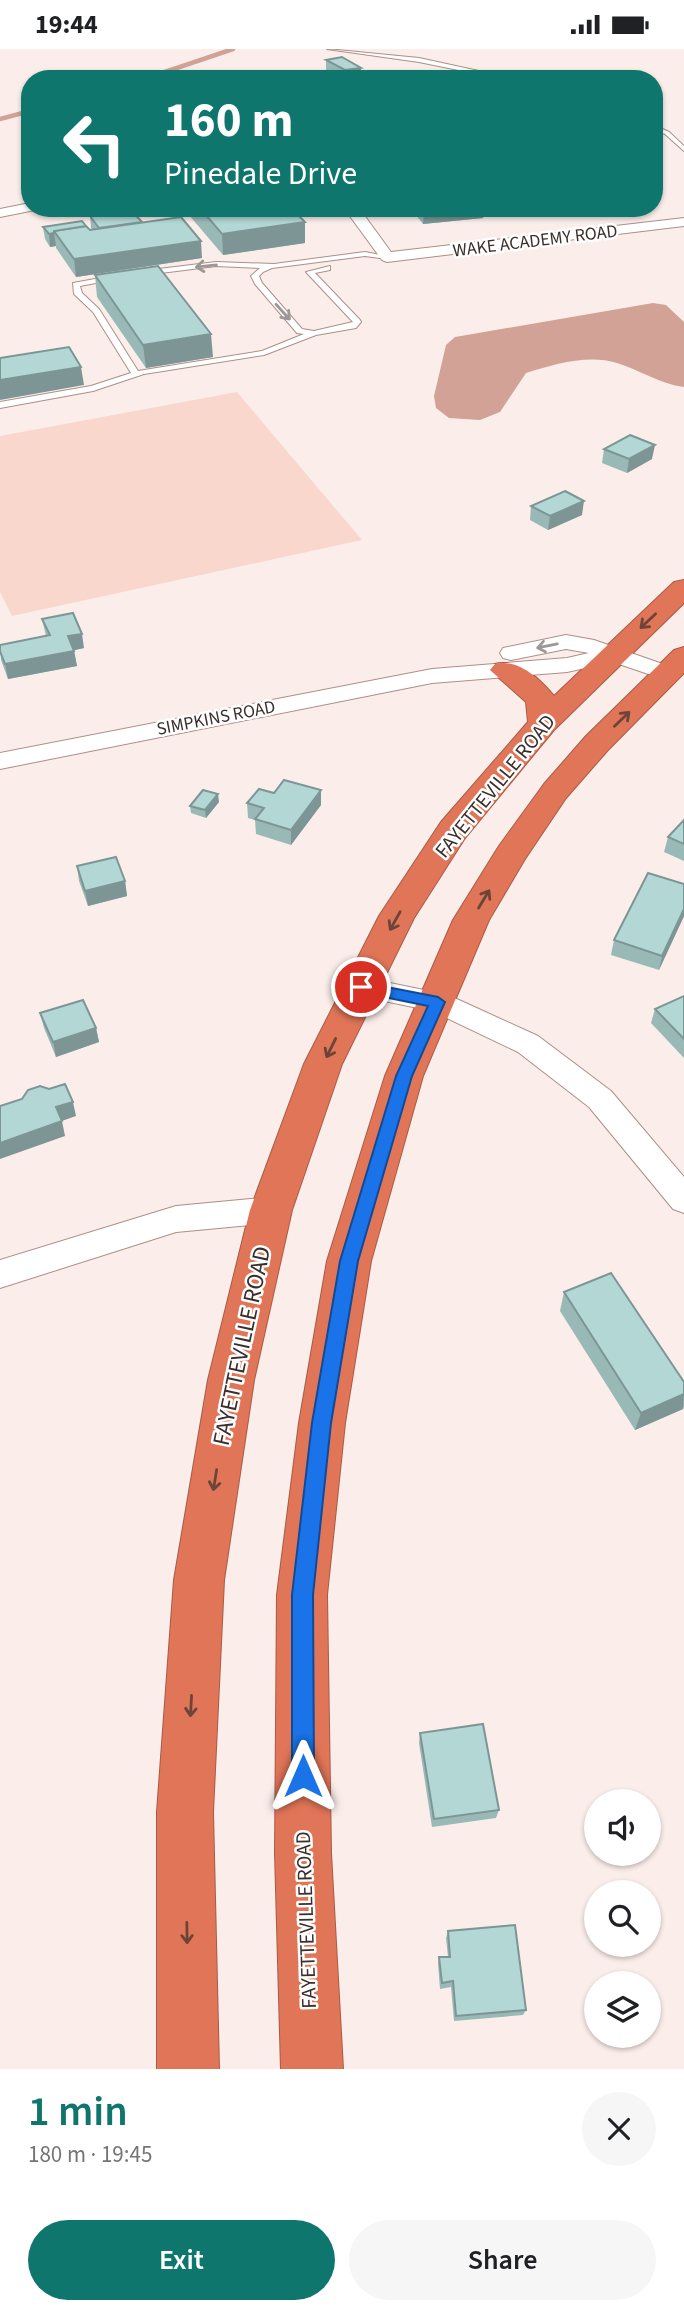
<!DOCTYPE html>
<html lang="en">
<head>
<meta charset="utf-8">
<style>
	:root { --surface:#fff; --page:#f6f6f6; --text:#202124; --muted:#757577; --accent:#0f766e }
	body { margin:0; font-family:"Source Sans 3",sans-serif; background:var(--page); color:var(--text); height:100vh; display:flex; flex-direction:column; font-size:26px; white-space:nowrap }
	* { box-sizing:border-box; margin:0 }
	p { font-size:23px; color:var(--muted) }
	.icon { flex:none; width:38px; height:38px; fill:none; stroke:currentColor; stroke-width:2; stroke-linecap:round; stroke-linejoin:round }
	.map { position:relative; height:2020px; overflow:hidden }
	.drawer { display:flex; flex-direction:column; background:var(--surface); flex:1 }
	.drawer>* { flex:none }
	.top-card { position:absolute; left:21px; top:21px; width:642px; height:147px; border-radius:28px; box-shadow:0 2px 5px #0004; background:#0f766e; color:#fff; overflow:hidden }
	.controls { position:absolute; left:584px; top:1740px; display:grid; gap:14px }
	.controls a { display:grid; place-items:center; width:77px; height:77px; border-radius:50%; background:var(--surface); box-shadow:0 2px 5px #0004; font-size:35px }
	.pin { position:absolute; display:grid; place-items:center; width:60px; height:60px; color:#fff; margin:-30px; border:4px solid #fff; border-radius:50%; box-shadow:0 2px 7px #0007 }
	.me { position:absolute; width:77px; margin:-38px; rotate:0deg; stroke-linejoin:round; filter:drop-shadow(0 0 5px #0008) }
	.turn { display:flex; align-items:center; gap:24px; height:147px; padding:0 28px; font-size:32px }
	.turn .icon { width:91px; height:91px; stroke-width:2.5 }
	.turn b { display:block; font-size:49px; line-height:60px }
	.round { display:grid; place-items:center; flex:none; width:74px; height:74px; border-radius:37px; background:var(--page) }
	.head { display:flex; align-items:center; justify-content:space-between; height:119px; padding:0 28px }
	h1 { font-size:42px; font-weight:600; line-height:52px; color:var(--accent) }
	.primary-button { display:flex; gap:14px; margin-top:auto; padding:14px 28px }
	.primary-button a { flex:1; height:80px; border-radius:42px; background:var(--accent); color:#fff; font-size:28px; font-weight:600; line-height:80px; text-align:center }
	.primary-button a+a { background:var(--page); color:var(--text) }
	.status { display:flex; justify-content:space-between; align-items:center; height:49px; padding:0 35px; background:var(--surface); direction:ltr }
	.status svg { height:19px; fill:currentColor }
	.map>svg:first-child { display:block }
</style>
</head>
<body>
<div class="status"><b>19:44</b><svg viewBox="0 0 49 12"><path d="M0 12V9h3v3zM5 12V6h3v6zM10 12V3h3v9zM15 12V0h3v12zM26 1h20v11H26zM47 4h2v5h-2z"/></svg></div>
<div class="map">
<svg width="684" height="2020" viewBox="0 0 684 2020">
	<rect width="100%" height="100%" fill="#fbeeea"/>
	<!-- green -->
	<path fill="#fad7cd" d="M237,343l125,148 -350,76 -12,-24v-156z"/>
	<!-- water -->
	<path fill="#d1a295" d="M653,254l13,2 18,17v65c-24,-3 -44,-17 -67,-24 -28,-9 -63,1 -91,10l-26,39 -20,8 -31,-2 -13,-10 -2,-12 12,-51 9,-8z"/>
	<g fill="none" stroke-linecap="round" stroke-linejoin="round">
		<!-- stream -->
		<g stroke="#d1a295" stroke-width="4.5">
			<path d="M144,30l89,-30"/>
			<path d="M0,70l30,-8"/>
		</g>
		<defs>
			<g id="lane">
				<path d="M327,0l92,9 97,21h-13l-84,-17z"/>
				<path d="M654,76l15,7 15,14v5l-19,-17 -11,-4z"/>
				<path d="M365,203l26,5 -4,2 -22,-3 -93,12 -9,4 -4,4 3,7 40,46 12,2 39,-9 -47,-50 24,-6v4l-15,3 45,47 1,2 -5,6 -40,7 -52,20 -120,19 -51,17 -93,17v-6l91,-16 40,-13 -38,-61 -19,-18 -1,-11 44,-8v4l-37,7 2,7 17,16 39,62 124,-20 42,-17 -7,-1 -42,-49 -4,-8 9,-8 -44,-2 -71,9h-3v-4l74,-9 58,2z"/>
			</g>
			<g id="street">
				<path d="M30,154v5h6l-1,2 -35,7v-8z"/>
				<path d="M344,159h15l32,44 293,-34v8l-297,36 -5,-2z"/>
				<path d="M566,586l28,5 80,28 3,5 -3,5 -8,2 -53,-18 -46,10 -135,11 -432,86v-16l432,-84 135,-11 22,-5 -23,-4 -55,11 -8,-2 -3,-5 3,-5z"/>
				<path d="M361,928l87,18 90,41 73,55 73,86v36l-11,-4 -84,-102 -71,-55 -86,-41 -81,-17 -4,-7 4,-7z"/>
				<path d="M271,1148l11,4 5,9 -5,9 -11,4 -95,9 -176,56v-28l176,-54z"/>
			</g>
			<g id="highway">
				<path d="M684,531v23l-130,127 -89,108 -51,80 -72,146 -50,146 -38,170 -30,200 -11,232 6,257h-62v-257l17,-232 34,-200 42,-170 54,-146 75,-148 62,-94 87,-100 -2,-20 -36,-32 5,-6c23,-6 45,15 59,32l120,-114z"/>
				<path d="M684,598v26l-76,77 -42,48 -41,61 -36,61 -66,156 -52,185 -26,162 -18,172 4,258 12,216h-62l-6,-216 2,-258 22,-172 28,-162 58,-185 68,-156 46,-74 45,-62 42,-48 88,-86z"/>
			</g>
		</defs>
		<!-- lane casing -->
		<use href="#lane" stroke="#ad8f86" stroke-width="2"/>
		<!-- street casing -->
		<use href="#street" stroke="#ad8f86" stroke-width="2"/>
		<!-- highway casing -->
		<use href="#highway" stroke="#a75c48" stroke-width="2"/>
		<!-- lane -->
		<use href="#lane" fill="#fff" fill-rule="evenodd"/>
		<!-- street -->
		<use href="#street" fill="#fff" fill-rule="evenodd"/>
		<!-- highway -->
		<use href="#highway" fill="#e17558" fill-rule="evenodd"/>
	</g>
	<!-- wall -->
	<g fill="#99b9b7">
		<path d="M326,11l35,18 -20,1 -15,-9z"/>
		<path d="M183,159h108l14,14v21l-82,12z"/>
		<path d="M416,159h68l-1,10 -60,6 -7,-9z"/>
		<path d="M90,167l52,6 60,36 -126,19 -20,-29v-2l-6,1 -5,-8 -2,-12 49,3 -1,-2z"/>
		<path d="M95,226l118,82 -67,11 -49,-71z"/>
		<path d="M604,400l48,10 -25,14 -25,-10z"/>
		<path d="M531,457l51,9 -34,15 -18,-10z"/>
		<path d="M42,570l42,29 -10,2 3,16 -69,13 -7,-19 -1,-15 46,-9z"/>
		<path d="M219,753l-13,16 -15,-5 -1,-7z"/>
		<path d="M247,754l74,2 -30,40 -35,-11 -1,-14 -7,-2z"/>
		<path d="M684,771v41l-20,-9 4,-15z"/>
		<path d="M77,817l48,15 2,15 -39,10 -9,-25z"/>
		<path d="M684,835v32l-25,54 -48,-15 3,-15z"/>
		<path d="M684,947v62l-33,-35 4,-14z"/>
		<path d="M40,964l56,15 3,14 -43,15 -12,-29z"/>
		<path d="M564,1243l120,90v25l-1,2 -48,21 -75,-119z"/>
		<path d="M420,1684l79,77 -3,8 -64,9 -13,-84z"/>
		<path d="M448,1882l78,79 -3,5 -69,6 -3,-34 -11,2 -2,-25 1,-7h9l-2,-19z"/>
	</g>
	<!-- shaded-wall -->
	<g fill="#7d9695">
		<path d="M361,19v10l-16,1v-9z"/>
		<path d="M392,159h24v2l-24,2z"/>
		<path d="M462,159h22l-1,10 -60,6 1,-12z"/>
		<path d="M305,173v21l-82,12 -1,-21z"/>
		<path d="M54,184l2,13 -6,1 -1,-13z"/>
		<path d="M201,192l1,17 -126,19 -2,-18z"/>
		<path d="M211,285l2,23 -67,11 -3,-23z"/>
		<path d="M81,318l3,18 -84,15v-20z"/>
		<path d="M655,396l-3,14 -25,14 2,-14z"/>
		<path d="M584,452l-2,14 -34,15 2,-14z"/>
		<path d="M82,585l2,14 -13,3 -3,-15z"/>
		<path d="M74,602l3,15 -69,13 -3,-15z"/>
		<path d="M321,741v15l-30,40v-15z"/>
		<path d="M218,745l1,8 -13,16 -1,-8z"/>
		<path d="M125,832l2,15 -39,10 -3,-15z"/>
		<path d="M684,860v7l-25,54 3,-14z"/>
		<path d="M96,979l3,14 -43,15 -3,-15z"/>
		<path d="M73,1053l3,14 -17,6 -3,-15z"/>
		<path d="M62,1072l3,15 -65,23v-16z"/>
		<path d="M684,1345l-1,15 -48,21 6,-17z"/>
	</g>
	<!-- building -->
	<g fill="#b2d7d5" stroke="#7d9695" stroke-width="2">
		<path d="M342,8l19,11 -16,2 -19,-10z"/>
		<path d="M200,159h91l14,14 -83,12z"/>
		<path d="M421,159h41l-38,4z"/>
		<path d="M131,161l11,12 -43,6 -9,-12z"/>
		<path d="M181,168l20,24 -127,18 -20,-28 32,-5 4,4z"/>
		<path d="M82,172l4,5 -32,5v2l-5,1 -6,-7z"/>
		<path d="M158,217l53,68 -68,11 -48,-70z"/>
		<path d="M69,298l12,20 -81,13v-22z"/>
		<path d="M630,386l25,10 -26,14 -25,-10z"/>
		<path d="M565,442l19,10 -34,15 -19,-10z"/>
		<path d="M73,564l9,21 -14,2 6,15 -69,13 -5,-13v-6l50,-10 -8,-16z"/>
		<path d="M284,731l37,10 -30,40 -36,-11 9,-11 -17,-5 12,-14 15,4z"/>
		<path d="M203,741l15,4 -13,16 -15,-4z"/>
		<path d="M684,771v24l-16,-7z"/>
		<path d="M116,808l9,24 -40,10 -8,-25z"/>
		<path d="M648,824l36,11v25l-22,47 -48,-16z"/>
		<path d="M684,947v43l-29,-30z"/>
		<path d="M83,951l13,28 -43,14 -13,-29z"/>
		<path d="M65,1035l8,18 -17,5 6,14 -62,22v-37l22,-7 6,-9 12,-4 9,3z"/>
		<path d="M611,1224l73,109v12l-43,19 -77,-121z"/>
		<path d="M483,1675l16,86 -65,9 -14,-86z"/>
		<path d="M515,1876l11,85 -70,6 -3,-35 -11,2 -3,-26h11l-2,-26z"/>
	</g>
	<!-- one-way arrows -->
	<defs><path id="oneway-shaft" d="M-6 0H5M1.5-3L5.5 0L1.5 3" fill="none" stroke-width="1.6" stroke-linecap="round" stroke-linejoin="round" transform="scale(1.75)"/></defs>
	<g stroke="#9d9795">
		<use href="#oneway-shaft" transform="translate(206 217) rotate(174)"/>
		<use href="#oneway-shaft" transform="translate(283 263) rotate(48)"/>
		<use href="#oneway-shaft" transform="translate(547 597) rotate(169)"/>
	</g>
	<g stroke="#6d4438">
		<use href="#oneway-shaft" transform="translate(648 572) rotate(137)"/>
		<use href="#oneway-shaft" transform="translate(622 670) rotate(-44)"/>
		<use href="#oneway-shaft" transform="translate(484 850) rotate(-59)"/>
		<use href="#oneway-shaft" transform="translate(395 872) rotate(119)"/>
		<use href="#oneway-shaft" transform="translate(331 999) rotate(116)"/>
		<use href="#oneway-shaft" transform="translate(215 1431) rotate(99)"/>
		<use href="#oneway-shaft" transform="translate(191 1657) rotate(93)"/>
		<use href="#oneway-shaft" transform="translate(187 1884) rotate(89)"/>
	</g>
	<!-- route -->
	<path fill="#1a73e8" stroke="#114b97" stroke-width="2" d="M361,933l77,15 7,5 -33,74 -54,185 -27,162 -18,172 1,181 -3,8 -8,3 -8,-3 -3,-8v-181l20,-172 28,-162 56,-185 32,-70 -73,-15 -2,-4 2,-4z"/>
	<g text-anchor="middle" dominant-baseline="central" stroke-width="5" stroke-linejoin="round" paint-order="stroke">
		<!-- far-street labels -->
		<g font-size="18" fill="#3b2f2b" stroke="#fff">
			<text transform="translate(535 192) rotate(-7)">WAKE ACADEMY ROAD</text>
			<text transform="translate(216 669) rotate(-11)">SIMPKINS ROAD</text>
		</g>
		<!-- street labels -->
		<g font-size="21" fill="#3b2f2b" stroke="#fff">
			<text transform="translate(495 737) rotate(-51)">FAYETTEVILLE ROAD</text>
			<text transform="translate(306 1871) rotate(-92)">FAYETTEVILLE ROAD</text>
		</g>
		<!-- near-street labels -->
		<g font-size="24" fill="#3b2f2b" stroke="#fff">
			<text transform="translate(242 1297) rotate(-78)">FAYETTEVILLE ROAD</text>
		</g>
	</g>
</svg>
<div class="controls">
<a><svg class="icon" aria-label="sound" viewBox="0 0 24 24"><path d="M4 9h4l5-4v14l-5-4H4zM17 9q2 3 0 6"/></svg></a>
<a><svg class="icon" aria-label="search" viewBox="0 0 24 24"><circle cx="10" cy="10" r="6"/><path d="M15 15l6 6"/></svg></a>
<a><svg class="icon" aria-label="layers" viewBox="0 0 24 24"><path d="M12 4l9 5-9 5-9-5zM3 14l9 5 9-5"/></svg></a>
</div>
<div class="pin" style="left:361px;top:938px;background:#d93025"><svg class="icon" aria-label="arrive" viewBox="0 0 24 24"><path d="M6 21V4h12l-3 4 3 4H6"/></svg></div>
<svg class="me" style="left:303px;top:1727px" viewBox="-20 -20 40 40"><path d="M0-17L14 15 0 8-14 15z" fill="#1a73e8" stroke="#fff" stroke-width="4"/></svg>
<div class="top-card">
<div class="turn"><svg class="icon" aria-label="left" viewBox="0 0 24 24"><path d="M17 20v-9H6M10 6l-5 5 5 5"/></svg><div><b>160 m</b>Pinedale Drive</div></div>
</div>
</div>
<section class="drawer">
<div class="head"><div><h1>1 min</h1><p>180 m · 19:45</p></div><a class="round"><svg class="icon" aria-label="close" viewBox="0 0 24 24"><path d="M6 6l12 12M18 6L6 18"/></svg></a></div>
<div class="primary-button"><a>Exit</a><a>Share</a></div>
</section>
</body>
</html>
